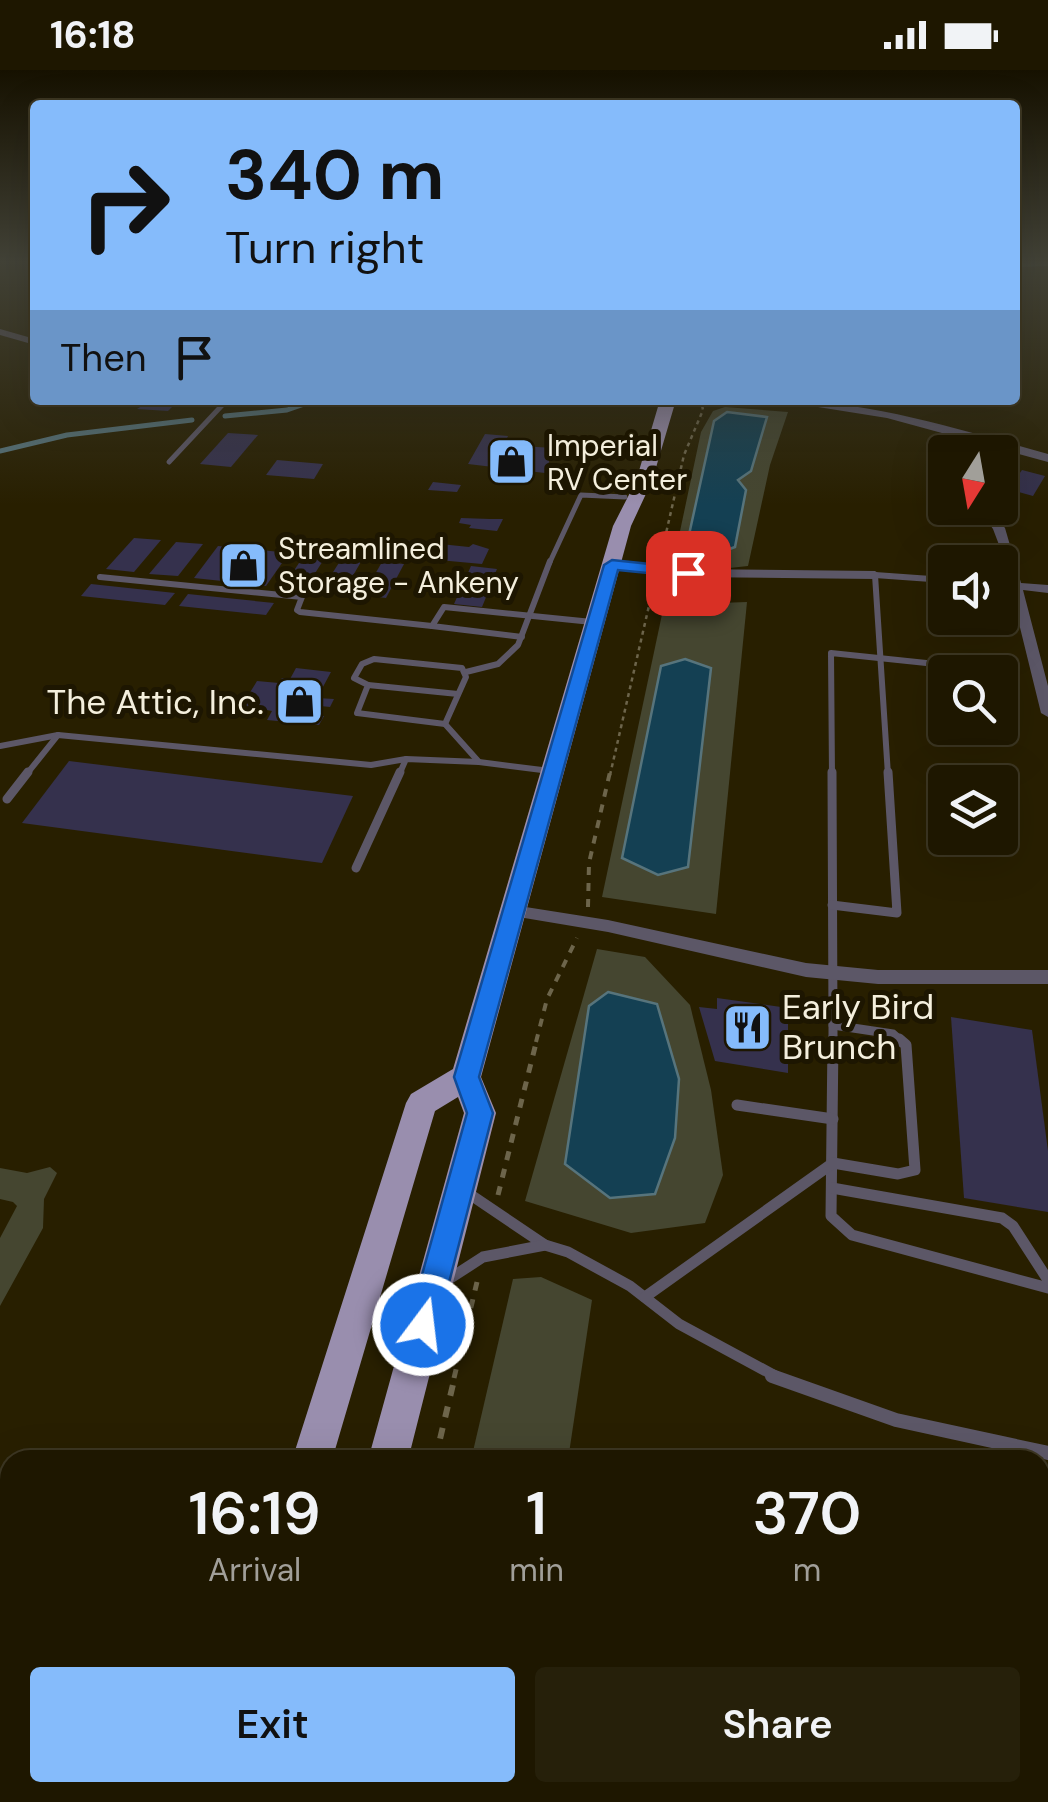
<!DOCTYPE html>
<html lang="en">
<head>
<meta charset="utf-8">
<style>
	:root { --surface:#1e1700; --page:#26200a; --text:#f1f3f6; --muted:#a19f99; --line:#3c3622; --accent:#85bbfb }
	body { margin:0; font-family:"DM Sans",sans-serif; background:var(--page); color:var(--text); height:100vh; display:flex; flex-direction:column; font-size:38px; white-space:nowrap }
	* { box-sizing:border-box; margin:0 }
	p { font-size:32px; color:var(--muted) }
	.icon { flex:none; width:55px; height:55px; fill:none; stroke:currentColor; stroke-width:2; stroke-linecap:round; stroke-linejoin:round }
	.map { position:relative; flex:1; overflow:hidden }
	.panel { position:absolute; left:0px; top:1380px; width:1050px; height:352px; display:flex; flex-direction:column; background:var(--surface); border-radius:30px 30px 0 0; box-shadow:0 10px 40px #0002,0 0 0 2px var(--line) }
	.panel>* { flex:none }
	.hud { position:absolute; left:30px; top:30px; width:990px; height:305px; border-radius:10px; box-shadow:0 10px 40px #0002,0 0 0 2px var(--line); background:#85bbfb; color:#111; overflow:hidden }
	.needle { width:65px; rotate:191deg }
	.tools { position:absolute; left:928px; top:365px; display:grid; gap:20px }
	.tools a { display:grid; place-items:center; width:90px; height:90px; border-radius:10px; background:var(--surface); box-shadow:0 10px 40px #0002,0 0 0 2px var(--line); font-size:50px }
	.pin { position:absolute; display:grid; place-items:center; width:85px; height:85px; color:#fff; margin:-42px; border-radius:20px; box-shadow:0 5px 15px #0006 }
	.me { position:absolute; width:110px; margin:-55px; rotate:15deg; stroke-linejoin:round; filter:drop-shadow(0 0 8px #0008) }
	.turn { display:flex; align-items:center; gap:35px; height:210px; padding:0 30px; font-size:45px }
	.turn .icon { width:130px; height:130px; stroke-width:2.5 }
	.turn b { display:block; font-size:70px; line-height:85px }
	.then { display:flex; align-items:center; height:95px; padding:0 30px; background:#0003; gap:20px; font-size:38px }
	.eta { display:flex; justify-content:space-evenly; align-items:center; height:170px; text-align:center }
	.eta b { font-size:60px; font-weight:600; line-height:70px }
	.primary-button { display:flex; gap:20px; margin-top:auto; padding:20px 30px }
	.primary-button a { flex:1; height:115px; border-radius:10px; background:var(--accent); color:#111; font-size:40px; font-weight:600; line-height:115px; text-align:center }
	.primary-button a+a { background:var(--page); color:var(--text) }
	.status { display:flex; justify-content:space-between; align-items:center; height:70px; padding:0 50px; background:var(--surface); direction:ltr }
	.status svg { height:28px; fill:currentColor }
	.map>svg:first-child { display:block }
</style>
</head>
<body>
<div class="status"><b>16:18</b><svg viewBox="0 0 49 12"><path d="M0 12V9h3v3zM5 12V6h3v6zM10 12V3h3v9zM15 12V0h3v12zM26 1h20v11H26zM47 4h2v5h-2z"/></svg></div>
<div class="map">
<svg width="1048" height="1732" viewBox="0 0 1048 1732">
	<rect width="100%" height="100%" fill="#281f00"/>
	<!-- green -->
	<g fill="#454630">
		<path d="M725,337l63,5 -18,53 -22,101 -46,5 -30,-2 29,-137 12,-21z"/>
		<path d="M747,532l-31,312 -114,-17 62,-292z"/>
		<path d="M597,879l48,8 45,48 21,85 12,85 -18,48 -74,10 -106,-32z"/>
		<path d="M50,1097l7,6 -13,26 -1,29 -43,78v-68l17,-32 -4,-4 -13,-3v-31l27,5z"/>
		<path d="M541,1207l51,23 -24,160h-97l42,-181z"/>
	</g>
	<!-- water -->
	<g fill="#144053" stroke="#57747c" stroke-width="2.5">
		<path d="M727,342l40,5 -16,54 -13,9 8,10 -11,57 -32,12 -18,-6 29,-132z"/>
		<path d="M685,589l26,9 -23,199 -30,8 -36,-17 39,-192z"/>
		<path d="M608,922l49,12 22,75 -4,59 -20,56 -45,4 -45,-34 24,-158z"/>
	</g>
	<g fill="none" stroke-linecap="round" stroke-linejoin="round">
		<!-- stream-far1 -->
		<path stroke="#57747c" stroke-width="4" d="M1015,195l33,-1"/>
		<!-- stream -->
		<g stroke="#57747c" stroke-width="5">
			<path d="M225,346l62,-6 29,-10"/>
			<path d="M0,381l67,-16 125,-15"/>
		</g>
	</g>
	<!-- building -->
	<g fill="#35314d">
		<path d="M151,330h28l-11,11 -31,-2z"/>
		<path d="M228,363l30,2 -27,32 -31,-3z"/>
		<path d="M485,364l23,2 -4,9 50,3 -9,25 -77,-9z"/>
		<path d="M277,390l46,4 -9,15 -48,-4z"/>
		<path d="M1022,400l23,6 -12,20 -21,-6 8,-9 -5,-1z"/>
		<path d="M433,412l28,3 -4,7 -29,-2z"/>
		<path d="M461,448l29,1h13l-6,12 -28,-3 2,-3 -12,-2z"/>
		<path d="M134,468l27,2 -27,32 -28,-3z"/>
		<path d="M392,469l77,8 4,-3 16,5 -7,15 -98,-9z"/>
		<path d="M176,472l27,2 -25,32 -29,-2z"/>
		<path d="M218,476l28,3 -24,32 -28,-3z"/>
		<path d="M261,480l28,3 -23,33 -28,-3z"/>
		<path d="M305,484l21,2 -21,33 -22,-2z"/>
		<path d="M342,488l20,2 -19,33 -22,-2z"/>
		<path d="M382,492l22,2 -18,34 -23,-3z"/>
		<path d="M471,496l26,3 -7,16 5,1 -6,4 -7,17 -28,-3z"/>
		<path d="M91,514l84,9 -10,12 -84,-9z"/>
		<path d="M188,524l86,9 -8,12 -87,-9z"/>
		<path d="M296,598l35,4 -14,26 17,1 -4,8 -19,-2 -5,9 18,2 -5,9 -52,-5 5,-9 -37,-7 6,-11 8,1 8,-13 22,2 3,-5 8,1z"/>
		<path d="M69,691l284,35 -31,67 -300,-40z"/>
		<path d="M717,928l71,10v65l-73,-12 -16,-54 18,2z"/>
		<path d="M951,947l81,13 16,121v61l-84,-14z"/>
	</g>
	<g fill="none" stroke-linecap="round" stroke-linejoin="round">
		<!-- path-far3 -->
		<g stroke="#6d654b" stroke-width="2.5" stroke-dasharray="4 4" stroke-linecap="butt">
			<path d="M661,485l23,-100 19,-45 -2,-10"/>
			<path d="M610,705l44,-191"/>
		</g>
		<!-- path-far2 -->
		<g stroke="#6d654b" stroke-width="4" stroke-dasharray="8 8" stroke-linecap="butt">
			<path d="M588,837l1,-44 21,-91"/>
			<path d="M536,972l11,-43 30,-61"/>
		</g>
		<!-- path-far1 -->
		<g stroke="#6d654b" stroke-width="5" stroke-dasharray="9 9" stroke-linecap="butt">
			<path d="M498,1125l39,-156"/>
			<path d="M454,1308l23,-96"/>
		</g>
		<!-- path -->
		<g stroke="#6d654b" stroke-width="6" stroke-dasharray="11 11" stroke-linecap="butt">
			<path d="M435,1390l20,-84"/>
			<path d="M1040,1570l8,1"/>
			<path d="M1040,1594l8,11"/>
			<path d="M937,1722v10"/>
			<path d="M0,1723l34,9"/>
			<path d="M142,1732l3,-10"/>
		</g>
		<!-- service-far4 -->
		<g stroke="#5c5767" stroke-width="5">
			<path d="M169,392l58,-62"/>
			<path d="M549,494l32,-69 44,2"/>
		</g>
		<!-- service-far3 -->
		<g stroke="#5c5767" stroke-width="6">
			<path d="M100,507l202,20 -5,13 3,2 132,14"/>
			<path d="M522,567l-90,-11 12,-19 148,15"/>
			<path d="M374,589l88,9 4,9 -21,47 -88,-11 11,-28 -14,-7 8,-14z"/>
			<path d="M466,602l32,-8 20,-19 32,-84"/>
			<path d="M368,615l90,9"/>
			<path d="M445,654l34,38 71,9"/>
			<path d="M0,676l58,-11"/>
			<path d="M26,705l32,-40 313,30 35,-6"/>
			<path d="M399,705l7,-16 73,3"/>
			<path d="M832,705l-1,-122 143,15"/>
			<path d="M888,705l-13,-200 70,5"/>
		</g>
		<!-- service-far2 -->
		<g stroke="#5c5767" stroke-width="9">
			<path d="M832,702l1,253 60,9 9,8"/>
			<path d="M7,729l21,-27"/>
			<path d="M356,798l44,-96"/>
			<path d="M832,835l65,8 -9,-141"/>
			<path d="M833,972v-17"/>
		</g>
		<!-- service-far1 -->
		<g stroke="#5c5767" stroke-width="11">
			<path d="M833,969l-2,177 21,19 196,53"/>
			<path d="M737,1035l96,14"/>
			<path d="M832,1118l170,30 11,8 35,54"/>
			<path d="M465,1121l80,54 23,7 62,34 49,38 100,54"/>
			<path d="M446,1211l37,-24 62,-12"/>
			<path d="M645,1227l188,-134 65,11 17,-4 -9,-125 -7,-6"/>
		</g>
		<!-- service -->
		<path stroke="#5c5767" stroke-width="14" d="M772,1306l124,44 152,33"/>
		<!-- minor -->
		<g fill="#5c5767" fill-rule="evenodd">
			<path d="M1008,374l5,3 -9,8 -9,-3z"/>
			<path d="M978,438h10l17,20 16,55 27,2v8l-25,-3 25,96v31l-7,-4 -40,-163 -8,-21z"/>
			<path d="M611,491l77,8 187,2 6,4 -6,4 -187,-2 -81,-9 -2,-3z"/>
			<path d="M513,835l95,15 198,43 72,7h170v14h-170l-72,-7 -198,-45 -101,-17 -3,-4z"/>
		</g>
		<!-- tertiary -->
		<g fill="#5c5767" fill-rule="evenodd">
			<path d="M0,259l35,10v6l-35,-10z"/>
			<path d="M774,330c95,0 183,29 274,54v8l-161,-44z"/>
			<path d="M0,1604l10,3v36l-10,-3z"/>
		</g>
		<!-- secondary -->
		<g fill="#7e768f" fill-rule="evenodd">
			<path d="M298,1722h47l4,10h-47z"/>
			<path d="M574,1722h81l4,10h-81z"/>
		</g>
		<!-- primary -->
		<g fill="#998eae" fill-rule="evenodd">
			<path d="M660,330h16l-24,81 -21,45 -150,551 15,36 -88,347h-40l96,-347 -6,-16 -23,14 -103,349h-40l114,-357 5,-9 42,-25 160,-543 23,-45z"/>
			<path d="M185,1722h48l-3,10h-48z"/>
			<path d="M275,1722h48l-2,10h-48z"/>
		</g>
	</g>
	<!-- sky -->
	<linearGradient id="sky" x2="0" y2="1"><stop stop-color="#161100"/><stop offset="0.44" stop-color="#424237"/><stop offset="1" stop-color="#424237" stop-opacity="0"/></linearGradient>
	<rect width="1048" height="435" fill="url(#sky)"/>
	<!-- route -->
	<path fill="#1a73e8" stroke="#114b97" stroke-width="2.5" d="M612,490l76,8 8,5 -8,4 -70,-7 -139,507 14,36 -55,212 -4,10 -11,5 -11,-5 -4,-10 59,-212 -13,-36 150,-512z"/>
	<!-- icons -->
	<defs>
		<symbol id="shop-square" viewBox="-11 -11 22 22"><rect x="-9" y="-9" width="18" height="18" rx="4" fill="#85bbfb" stroke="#1d1601"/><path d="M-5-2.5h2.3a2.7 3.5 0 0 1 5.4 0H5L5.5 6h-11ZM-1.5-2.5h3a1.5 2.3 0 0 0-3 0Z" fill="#111"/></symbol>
		<symbol id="restaurant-square" viewBox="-11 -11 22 22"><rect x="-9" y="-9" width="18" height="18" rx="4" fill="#85bbfb" stroke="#1d1601"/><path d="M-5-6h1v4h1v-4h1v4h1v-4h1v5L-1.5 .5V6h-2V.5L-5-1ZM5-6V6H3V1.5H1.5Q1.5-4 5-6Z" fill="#111"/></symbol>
	</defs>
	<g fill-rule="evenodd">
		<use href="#shop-square" x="484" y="364" width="55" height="55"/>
		<use href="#shop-square" x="216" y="468" width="55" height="55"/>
		<use href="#shop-square" x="272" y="604" width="55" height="55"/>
		<use href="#restaurant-square" x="720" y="930" width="55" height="55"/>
	</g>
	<g text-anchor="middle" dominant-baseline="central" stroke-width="10" stroke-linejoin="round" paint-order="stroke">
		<!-- far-poi labels -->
		<g font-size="30" fill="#f4efdd" stroke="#1d1601" text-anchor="start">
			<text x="547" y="375">Imperial<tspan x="547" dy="34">RV Center</tspan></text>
			<text x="278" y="478">Streamlined<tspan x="278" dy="34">Storage - Ankeny</tspan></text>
		</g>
		<!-- poi labels -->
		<g font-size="35" fill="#f4efdd" stroke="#1d1601" text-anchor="end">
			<text x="264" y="632">The Attic, Inc.</text>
			<text x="782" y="937" text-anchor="start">Early Bird<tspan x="782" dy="40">Brunch</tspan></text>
		</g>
	</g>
</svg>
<div class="tools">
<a><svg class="needle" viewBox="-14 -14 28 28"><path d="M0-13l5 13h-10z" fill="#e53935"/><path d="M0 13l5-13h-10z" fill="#a19f99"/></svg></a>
<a><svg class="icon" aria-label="sound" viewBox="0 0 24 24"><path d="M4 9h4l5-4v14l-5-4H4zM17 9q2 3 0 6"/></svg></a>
<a><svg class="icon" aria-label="search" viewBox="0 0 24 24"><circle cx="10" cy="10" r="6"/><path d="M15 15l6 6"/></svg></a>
<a><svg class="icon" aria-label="layers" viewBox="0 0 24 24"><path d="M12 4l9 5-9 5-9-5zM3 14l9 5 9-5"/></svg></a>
</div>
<div class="pin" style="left:688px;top:503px;background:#d93025"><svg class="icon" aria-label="arrive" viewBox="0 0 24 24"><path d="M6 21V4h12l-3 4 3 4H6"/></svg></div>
<svg class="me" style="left:423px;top:1255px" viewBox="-20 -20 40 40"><circle r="17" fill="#1a73e8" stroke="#fff" stroke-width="3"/><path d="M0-11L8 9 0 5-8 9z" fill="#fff"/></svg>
<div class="hud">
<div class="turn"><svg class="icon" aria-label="right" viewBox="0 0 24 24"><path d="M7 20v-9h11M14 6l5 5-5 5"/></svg><div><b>340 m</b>Turn right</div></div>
<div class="then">Then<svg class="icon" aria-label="arrive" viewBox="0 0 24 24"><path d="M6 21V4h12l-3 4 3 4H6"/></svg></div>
</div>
<section class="panel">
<div class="eta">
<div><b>16:19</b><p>Arrival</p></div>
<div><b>1</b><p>min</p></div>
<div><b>370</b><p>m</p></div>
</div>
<div class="primary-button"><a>Exit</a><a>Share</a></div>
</section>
</div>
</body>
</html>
